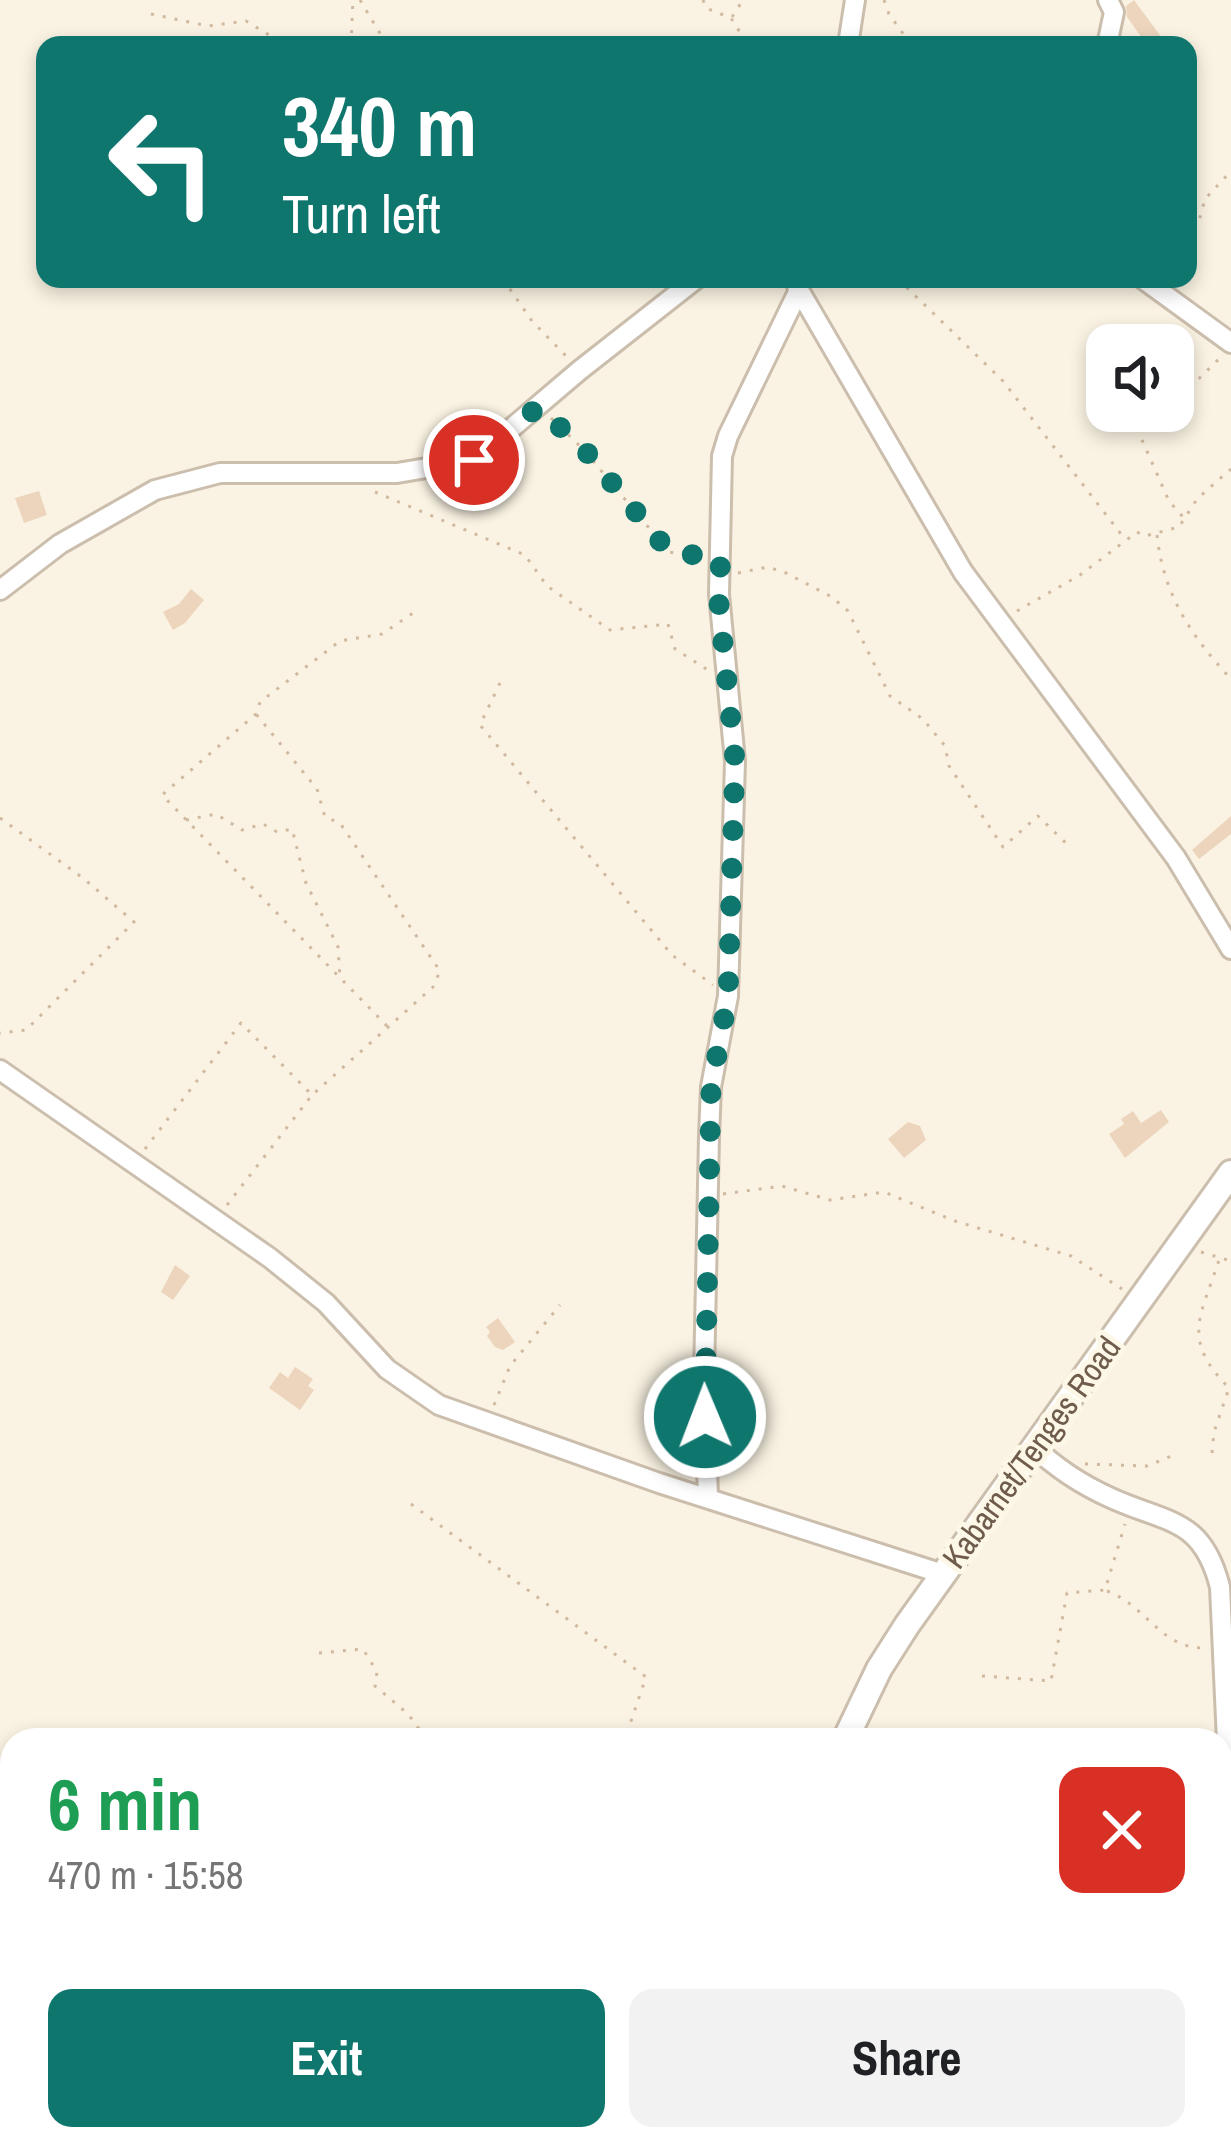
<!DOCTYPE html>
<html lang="en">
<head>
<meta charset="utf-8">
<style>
	:root { --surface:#fff; --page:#f2f2f2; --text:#202124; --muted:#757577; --accent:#0f766e }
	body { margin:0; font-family:"Archivo Narrow",sans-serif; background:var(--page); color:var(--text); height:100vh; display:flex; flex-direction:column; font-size:45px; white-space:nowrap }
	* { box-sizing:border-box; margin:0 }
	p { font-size:39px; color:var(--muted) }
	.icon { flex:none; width:66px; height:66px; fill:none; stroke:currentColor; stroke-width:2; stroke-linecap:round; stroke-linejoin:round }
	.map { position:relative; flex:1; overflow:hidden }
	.details { position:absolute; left:0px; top:1728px; width:1233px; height:423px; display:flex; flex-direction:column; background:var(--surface); border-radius:36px 36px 0 0; box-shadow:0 6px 18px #0003 }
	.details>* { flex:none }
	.guide { position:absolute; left:36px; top:36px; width:1161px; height:252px; border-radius:24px; box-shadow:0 6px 18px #0003; background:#0f766e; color:#fff; overflow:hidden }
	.fabs { position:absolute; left:1086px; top:324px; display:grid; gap:24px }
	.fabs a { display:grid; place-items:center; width:108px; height:108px; border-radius:24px; background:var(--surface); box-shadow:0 6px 18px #0003; font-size:60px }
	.pin { position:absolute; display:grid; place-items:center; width:102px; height:102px; color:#fff; margin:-51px; border:6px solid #fff; border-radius:50%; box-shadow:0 3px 12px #0007 }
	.me { position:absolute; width:132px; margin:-66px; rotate:359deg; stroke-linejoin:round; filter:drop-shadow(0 0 9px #0008) }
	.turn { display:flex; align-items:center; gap:42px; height:252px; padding:0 48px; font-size:54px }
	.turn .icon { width:156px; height:156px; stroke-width:2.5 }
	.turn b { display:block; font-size:84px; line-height:102px }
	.round { display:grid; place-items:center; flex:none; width:126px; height:126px; border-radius:24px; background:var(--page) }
	.head { display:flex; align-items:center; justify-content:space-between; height:204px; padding:0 48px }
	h1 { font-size:72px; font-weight:800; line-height:90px; color:#1e9e55 }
	.cta { display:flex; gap:24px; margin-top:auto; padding:24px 48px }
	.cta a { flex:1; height:138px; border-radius:24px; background:var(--accent); color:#fff; font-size:48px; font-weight:800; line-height:138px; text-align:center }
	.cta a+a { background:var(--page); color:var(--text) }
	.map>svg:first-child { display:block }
</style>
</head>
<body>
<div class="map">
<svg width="1231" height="2149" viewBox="0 0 1231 2149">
	<rect width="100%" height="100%" fill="#faf3e3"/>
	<!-- building -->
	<g fill="#edd5bd">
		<path d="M1134,0l28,38 -11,7h-4l-20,-28 -1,-11z"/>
		<path d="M39,491l8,24 -23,8 -9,-25z"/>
		<path d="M191,589l13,11 -19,23 -12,7 -10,-18 16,-8z"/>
		<path d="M1231,816v18l-32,25 -7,-9z"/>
		<path d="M1161,1110l8,12 -44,36 -16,-24 15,-10 -3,-5 12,-8 8,12z"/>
		<path d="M908,1122l12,4 6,14 -22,18 -16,-19z"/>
		<path d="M175,1265l15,11 -17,24 -12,-8z"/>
		<path d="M498,1318l17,24 -12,8 -8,-3 -8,-11 3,-4 -4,-5z"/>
		<path d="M295,1367l18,12 -5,7 6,4 -14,20 -31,-22 11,-16 8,6z"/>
	</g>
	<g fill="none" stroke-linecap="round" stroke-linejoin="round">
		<defs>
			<g id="minor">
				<path d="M848,45l7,-45"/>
				<path d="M1107,45l7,-33 -6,-12"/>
				<path d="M1143,279l88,64"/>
				<path d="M799,290l164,282 213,286 55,91"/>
				<path d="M0,590l60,-46 95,-54 65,-17h177l77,-13 106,-90 116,-91"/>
				<path d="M0,1070l270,188 56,45 61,66 52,36 220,78 284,91"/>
				<path d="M1033,1446c23,22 49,39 78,52 57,26 91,19 109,89l11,243"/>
				<path d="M708,1498l-4,-121 5,-241 2,-49 17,-91 7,-235 -16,-167 3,-138 6,-20 71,-146 -5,-11"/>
				<path d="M1221,1955l10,3"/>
			</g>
			<g id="tertiary">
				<path d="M845,1740l34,-71 28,-44 324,-452"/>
				<path d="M695,2149l4,-10"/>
			</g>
		</defs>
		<!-- minor casing -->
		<use href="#minor" stroke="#ccbead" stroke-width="24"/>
		<!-- tertiary casing -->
		<use href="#tertiary" stroke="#ccbead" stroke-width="30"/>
		<!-- path -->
		<g stroke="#d1b9a0" stroke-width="3" stroke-dasharray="3 9" stroke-linecap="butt">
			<path d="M360,0l27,45"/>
			<path d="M703,0l3,8 25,10 17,27"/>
			<path d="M884,0l5,14 22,31"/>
			<path d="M151,14l57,12 38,-5 28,17 25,7"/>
			<path d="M732,17l11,-17"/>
			<path d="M351,45l2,-45"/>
			<path d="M1188,239l11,-18 6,-22 26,-28"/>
			<path d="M503,279l29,42 34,35"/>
			<path d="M898,279l105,102 121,157"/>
			<path d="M1173,404l46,-45"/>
			<path d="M1155,411l-17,20 31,70 14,16"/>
			<path d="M551,418l32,31 86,103 33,6"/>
			<path d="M375,492l150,63 22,31 63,44 58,-6 7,25 36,23"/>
			<path d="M1157,535c6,59 34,101 74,144"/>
			<path d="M738,573l30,-6 18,6 46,24 16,14 42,85 33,23 22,27 4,20 54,81 35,-31 32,31"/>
			<path d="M1017,611l63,-36 57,-43 8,4 34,-9 18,-28 34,-30"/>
			<path d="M500,683l-20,42 192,230 41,30"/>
			<path d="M0,818l83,60 51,44 -108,108 -26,3"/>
			<path d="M186,820l30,-6 26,16 21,-6 14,8 15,-3 14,54 32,64 2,31"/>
			<path d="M387,1026l-225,-231 94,-81 4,-12 80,-61 42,-7 31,-21"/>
			<path d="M145,1149l96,-126 71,72 121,-108 7,-16 -100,-148 -15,-6 -8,-28 -61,-75"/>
			<path d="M723,1194l59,-8 48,14 54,-8 71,29 116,35 51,33"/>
			<path d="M227,1205l85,-110"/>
			<path d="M1201,1252l30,9"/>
			<path d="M494,1405l16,-39 50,-61"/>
			<path d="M1212,1453l2,-21 15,-44c-49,-50 -28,-71 -9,-131"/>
			<path d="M1085,1464l62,2 27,-11"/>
			<path d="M411,1504l235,173 -20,59"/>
			<path d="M1107,1591c40,15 52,56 96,57"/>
			<path d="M319,1653l44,-4 14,23 -2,14 33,28 19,26"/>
			<path d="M982,1676l69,5 16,-88 38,-3 20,-66"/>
			<path d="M2,1798v51l10,14"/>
			<path d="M0,1984l12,-3"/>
			<path d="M209,2139l7,10"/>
			<path d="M360,2139l12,10"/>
		</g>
		<!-- minor -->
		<use href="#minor" stroke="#fff" stroke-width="18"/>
		<!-- tertiary -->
		<use href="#tertiary" stroke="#fff" stroke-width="24"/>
	</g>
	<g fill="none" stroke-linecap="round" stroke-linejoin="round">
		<!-- route -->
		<path stroke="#0f766e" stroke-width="21" stroke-dasharray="0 37.8" d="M474,460l64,-53 46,42 85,103 52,6 -3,36 17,166 -7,237 -17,90 -6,330"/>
	</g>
	<g text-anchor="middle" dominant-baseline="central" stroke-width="10" stroke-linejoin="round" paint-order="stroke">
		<!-- street labels -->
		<g font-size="33" fill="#6f5c4b" stroke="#fdf7e8">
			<text transform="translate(1031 1452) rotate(-54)">Kabarnet/Tenges Road</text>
		</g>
	</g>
</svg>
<div class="fabs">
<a><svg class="icon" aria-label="sound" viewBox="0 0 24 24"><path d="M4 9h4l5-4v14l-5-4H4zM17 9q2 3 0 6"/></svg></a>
</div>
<div class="pin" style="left:474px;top:460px;background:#d93025"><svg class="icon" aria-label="arrive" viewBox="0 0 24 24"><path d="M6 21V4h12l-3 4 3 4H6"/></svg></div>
<svg class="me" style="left:705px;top:1417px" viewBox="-20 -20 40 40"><circle r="17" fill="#0f766e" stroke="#fff" stroke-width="3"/><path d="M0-11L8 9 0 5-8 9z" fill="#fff"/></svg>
<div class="guide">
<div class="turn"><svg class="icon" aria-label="left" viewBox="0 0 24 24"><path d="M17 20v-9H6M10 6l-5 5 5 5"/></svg><div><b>340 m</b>Turn left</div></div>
</div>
<section class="details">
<div class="head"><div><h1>6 min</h1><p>470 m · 15:58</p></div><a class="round" style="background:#d93025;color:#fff"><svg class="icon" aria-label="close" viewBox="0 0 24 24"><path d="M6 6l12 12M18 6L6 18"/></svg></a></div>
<div class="cta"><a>Exit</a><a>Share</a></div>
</section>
</div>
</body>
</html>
